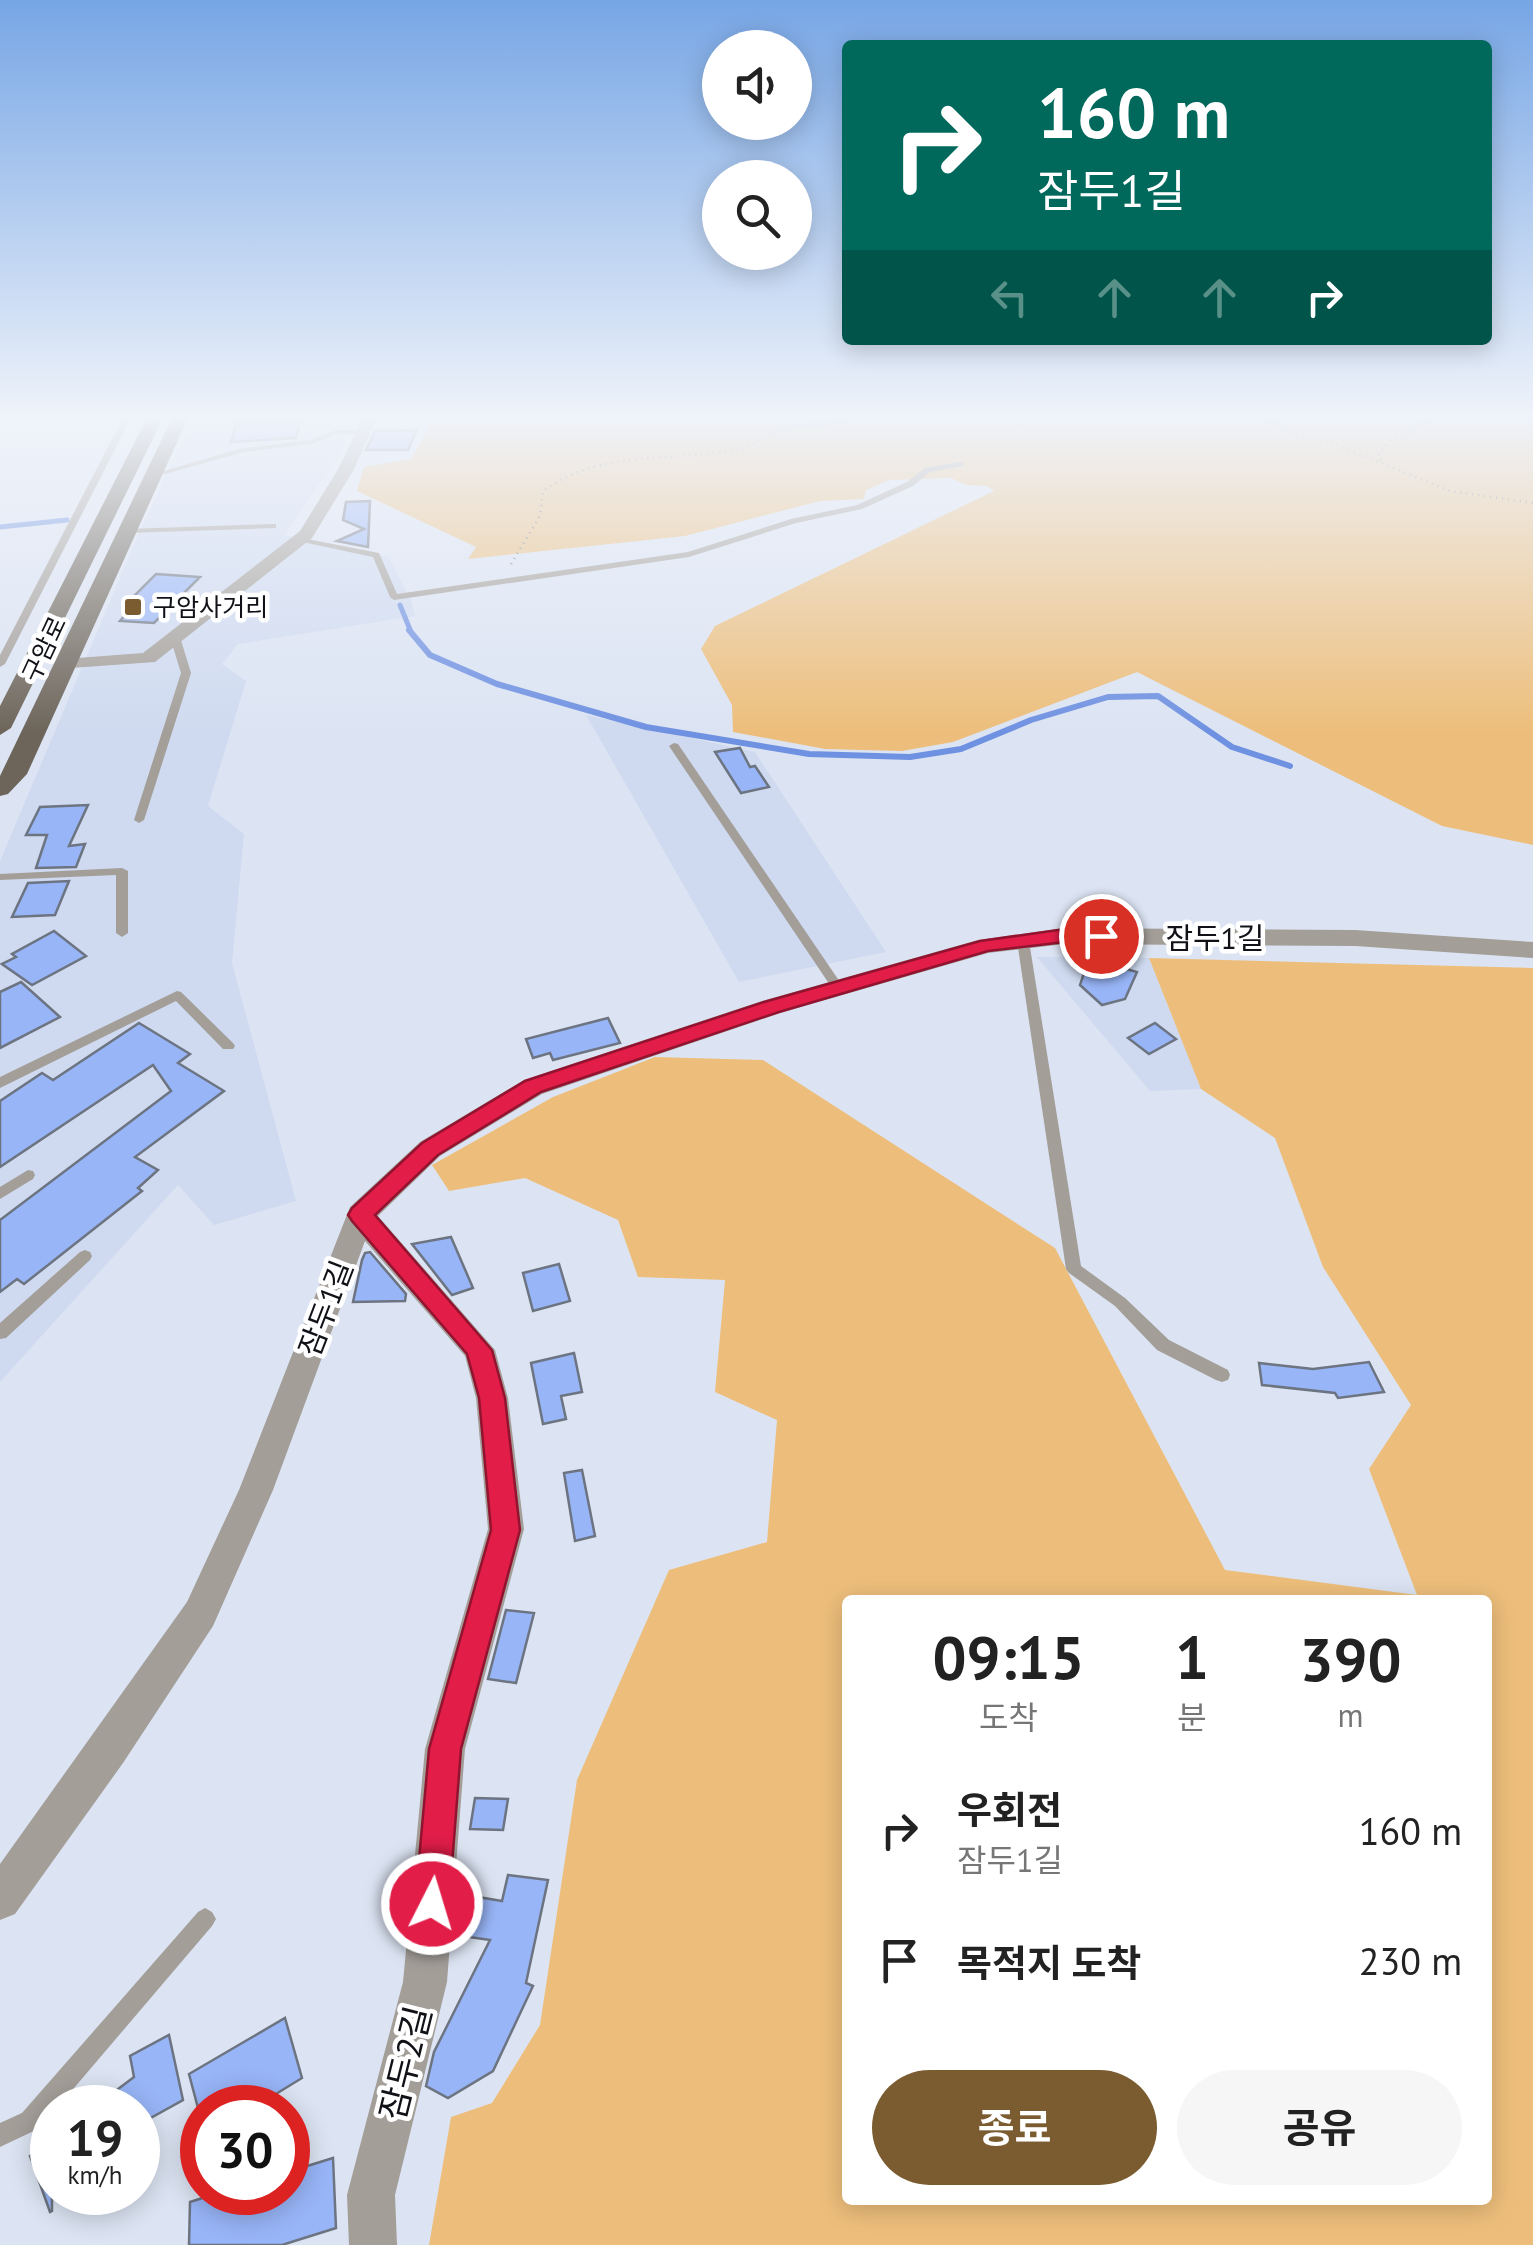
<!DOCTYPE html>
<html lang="ko">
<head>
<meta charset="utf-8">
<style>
	:root { --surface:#fff; --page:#f6f6f6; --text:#222; --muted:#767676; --accent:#7a5c30 }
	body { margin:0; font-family:"PT Sans","Noto Sans KR",sans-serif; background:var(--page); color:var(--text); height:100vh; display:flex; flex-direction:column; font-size:38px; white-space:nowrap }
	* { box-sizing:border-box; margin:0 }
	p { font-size:32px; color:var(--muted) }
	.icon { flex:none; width:55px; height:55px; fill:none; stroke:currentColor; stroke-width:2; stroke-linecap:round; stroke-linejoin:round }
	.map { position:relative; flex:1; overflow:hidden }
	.details { position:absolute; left:842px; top:1595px; width:650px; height:610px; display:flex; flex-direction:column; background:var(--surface); border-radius:10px; box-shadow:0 5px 25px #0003 }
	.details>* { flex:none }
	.banner { position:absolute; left:842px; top:40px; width:650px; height:305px; border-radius:10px; box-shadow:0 5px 25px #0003; background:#00695c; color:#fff; overflow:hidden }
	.controls { position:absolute; left:702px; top:30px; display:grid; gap:20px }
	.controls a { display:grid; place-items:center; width:110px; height:110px; border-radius:50%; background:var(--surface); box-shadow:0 5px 25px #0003; font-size:50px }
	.speed { position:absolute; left:30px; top:2085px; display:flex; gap:20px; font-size:50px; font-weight:700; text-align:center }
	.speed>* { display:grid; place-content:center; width:130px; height:130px; border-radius:50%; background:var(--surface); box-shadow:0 5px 25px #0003; line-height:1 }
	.speed small { font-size:25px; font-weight:400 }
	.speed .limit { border:15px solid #d22; background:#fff; color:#111 }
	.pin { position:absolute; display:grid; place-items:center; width:85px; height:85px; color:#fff; margin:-42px; border:5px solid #fff; border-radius:50%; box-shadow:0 2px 10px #0007 }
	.me { position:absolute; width:110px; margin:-55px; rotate:5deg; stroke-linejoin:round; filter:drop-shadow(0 0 8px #0008) }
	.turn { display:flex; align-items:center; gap:35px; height:210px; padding:0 30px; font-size:45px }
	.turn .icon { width:130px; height:130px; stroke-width:2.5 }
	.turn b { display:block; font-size:70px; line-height:85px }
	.lanes { display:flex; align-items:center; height:95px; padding:0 30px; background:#0003; justify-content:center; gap:50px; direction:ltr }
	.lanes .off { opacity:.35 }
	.eta { display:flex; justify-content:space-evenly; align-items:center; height:170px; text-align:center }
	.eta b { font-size:60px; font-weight:700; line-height:70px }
	.button { display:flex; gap:20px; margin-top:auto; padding:20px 30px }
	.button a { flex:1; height:115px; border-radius:60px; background:var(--accent); color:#fff; font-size:40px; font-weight:700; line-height:115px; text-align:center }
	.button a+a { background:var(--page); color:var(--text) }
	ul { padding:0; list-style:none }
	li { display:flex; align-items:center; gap:30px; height:130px; padding:0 30px }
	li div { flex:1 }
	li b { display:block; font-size:38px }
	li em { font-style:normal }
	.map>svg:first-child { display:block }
</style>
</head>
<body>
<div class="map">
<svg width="1533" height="2245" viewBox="0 0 1533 2245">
	<rect width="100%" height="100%" fill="#dce4f3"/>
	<!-- built -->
	<g fill="#cfdaf0">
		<path d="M198,418h160l-20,40 -54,77 104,22 23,43 4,16 -177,28 -16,20 24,17 -38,125 36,28 -12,129 64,238 -82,24 -36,-40 -178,197v-521l136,-321 43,-93z"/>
		<path d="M586,715l169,37 131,200 -147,30z"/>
		<path d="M1037,957l112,1 52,131 -51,2z"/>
	</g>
	<!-- green -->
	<g fill="#edbe7b" fill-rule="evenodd">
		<path d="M427,418h1106v427l-91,-19 -305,-154 -184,70 -51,9 -77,-2 -92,-17 -1,-27 -31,-56 14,-23 279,-135 -7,-5 -20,-1 -16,-7 -62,2 -23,10 -2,9 -44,2 -135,35 -217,23 8,-12 -119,-56 7,-24 47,-8 20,-36z"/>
		<path d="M1149,958l384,10v1277h-1104l22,-128 41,-14 48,-78 37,-245 92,-210 98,-28 10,-122 -62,-28 10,-112 -87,-3 -20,-57 -93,-42 -76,13 -17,-26 121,-68 102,-40 108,3 292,188 170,322 192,25 -48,-126 42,-64 -88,-138 -48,-129 -74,-49zM848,1600h640v600h-640z"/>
	</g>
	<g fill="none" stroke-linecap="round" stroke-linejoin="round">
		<!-- stream-far1 -->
		<g stroke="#6f91e1" stroke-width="5">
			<path d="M0,527l67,-7"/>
			<path d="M400,605l11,27"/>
		</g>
		<!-- stream -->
		<path stroke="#6f91e1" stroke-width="6" d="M409,630l21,25 67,29 149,43 163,27 101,3 51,-8 70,-29 77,-23 50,-1 74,51 58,19"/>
	</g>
	<!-- building -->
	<g fill="#98b5f7" stroke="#6d7481" stroke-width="2.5">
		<path d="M238,418h63l-5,20 -65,4z"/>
		<path d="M417,430l-9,20h-42l9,-19z"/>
		<path d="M370,501l-2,46 -31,-6 27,-12 -21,-9 3,-18z"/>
		<path d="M156,574l44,3 -46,46 -34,-2 19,-21 -8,-1z"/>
		<path d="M740,748l10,19 5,-1 14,21 -28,6 -26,-41z"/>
		<path d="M88,805l-19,41 16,-2 -9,23 -40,1 11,-33h-21l14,-28z"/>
		<path d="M69,881l-14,34 -43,2 16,-34z"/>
		<path d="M54,931l32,25 -54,29 -30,-21 14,-7 -4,-3z"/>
		<path d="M1089,958l48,14 -12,27 -23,6 -22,-20z"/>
		<path d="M21,982l39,35 -60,31v-56z"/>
		<path d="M608,1018l12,25 -67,17 -3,-7 -17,5 -7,-19z"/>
		<path d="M139,1023l51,31 -12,9 46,28 -89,66 23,13 -20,18 4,3 -118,93 -7,-5 -17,13v-72l171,-129 -18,-26 -153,102v-66l42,-28 11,7z"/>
		<path d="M1155,1023l21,16 -27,15 -21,-16z"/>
		<path d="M451,1237l22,51 -21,7 -40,-51z"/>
		<path d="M370,1252l36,42 -1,7 -52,1 9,-42 3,-7z"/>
		<path d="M559,1264l11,37 -37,10 -10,-38z"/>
		<path d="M574,1353l8,39 -21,4 5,23 -23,5 -12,-61z"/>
		<path d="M1369,1362l15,30 -46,6 -3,-5 -73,-8 -3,-22 54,6z"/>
		<path d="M582,1470l13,66 -20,5 -11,-68z"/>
		<path d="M506,1610l28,3 -18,70 -28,-4z"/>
		<path d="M475,1798l33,1 -5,31 -33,-1z"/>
		<path d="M508,1875l40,5 -22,103 7,3 -40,85 -45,27 -22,-12 8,-34 56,-112 -21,-3 9,-40 24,4z"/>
		<path d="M285,2018l17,60 -49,30h-55l-9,-34z"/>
		<path d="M169,2035l14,65 -45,25v-17h-45l41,-31 -4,-21z"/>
		<path d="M52,2139v72l-2,1 -20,-56z"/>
		<path d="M333,2158l3,70 -54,17h-93l1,-43 31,-10h67v-20z"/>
	</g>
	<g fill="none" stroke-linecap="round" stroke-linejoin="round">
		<!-- path -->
		<g stroke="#71757f" stroke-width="2.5" stroke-dasharray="1 5" stroke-linecap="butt">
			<path d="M1265,418l30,16 35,8 120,49 83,12"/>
			<path d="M1381,460l-3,-4 12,-16 25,-8v-5l18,-9"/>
			<path d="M511,564l29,-48 3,-25c60,-44 134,-27 203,-44 15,-4 27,-15 42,-19 21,-5 41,-1 61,-10"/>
		</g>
		<!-- lane -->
		<g fill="#a39e98" fill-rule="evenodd">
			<path d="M123,418h8l-126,246 -5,3v-12z"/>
			<path d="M335,430h28l4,2 -4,2h-27l-24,10 -68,8 -90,25 -4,-2 93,-27 67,-8z"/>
			<path d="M960,462h3v4l-33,6 -17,14 -51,23 -66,14 -107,34 -295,43 -4,-3 -17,-40 -80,-17 4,-3 82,16 18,41 291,-42 103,-33 66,-14 50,-23 18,-14z"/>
			<path d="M273,524h3v4l-149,5 -4,-2 4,-2z"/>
			<path d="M175,634l5,3 11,36 -47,147 -5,3 -5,-3 47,-147 -11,-36z"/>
			<path d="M674,743l4,1 164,241 2,3 -2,3h-8l-165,-245z"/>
			<path d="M122,868l6,3v62l-6,4 -6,-4v-58l-116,5v-6z"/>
			<path d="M1023,937l6,4 52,325 44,32 44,42 59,30 2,5 -2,5 -6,2 -6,-2 -59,-30 -42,-44 -46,-33 -3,-4 -49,-328z"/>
			<path d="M177,991l4,1 52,51 2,3 -2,3h-10l-47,-48 -176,87v-11z"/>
			<path d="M28,1170l5,1 2,4 -2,4 -33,20v-12z"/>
			<path d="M85,1250l5,2 2,4 -2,4 -84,78 -6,1v-16l80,-71z"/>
			<path d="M205,1908l7,4 4,7 -4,7 -155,182h-5v4l-14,17 -38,18v-24l22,-10 176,-201z"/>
		</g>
		<!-- street -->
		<g fill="#a39e98" fill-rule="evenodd">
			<path d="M363,418h14l-24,53 -41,67 -157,124 -98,7 -3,-4 10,-6 79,-6 157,-122 37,-60z"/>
			<path d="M1065,928l290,2 178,12v16l-178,-12 -290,-2 -77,9 -208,60 -238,81 -102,62 -62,60 117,134 13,48 16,131 -59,220 -18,233 -52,213 2,50h-48l-2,-50 56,-213 22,-233 63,-220 -12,-131 -11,-42 -100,-115 -92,249 -60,136 -90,137 -108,151 -15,6v-56l187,-262 52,-112 111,-283 70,-65 104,-62 238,-79 216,-61z"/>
		</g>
		<!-- primary -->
		<g fill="#6d655a" fill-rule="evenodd">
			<path d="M147,418h16l-152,310 -11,7v-29z"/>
			<path d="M172,418h16l-161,356 -19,20 -8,2v-20z"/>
		</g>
	</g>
	<!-- sky -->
	<linearGradient id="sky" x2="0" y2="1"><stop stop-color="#77a6e5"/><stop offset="0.57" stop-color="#eff3fa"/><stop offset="1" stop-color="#eff3fa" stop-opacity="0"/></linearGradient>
	<rect width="1533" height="732" fill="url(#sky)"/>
	<!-- route -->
	<path fill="#e11d48" stroke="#92132f" stroke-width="2.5" d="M1065,929h36l10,7 -10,6h-36l-77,9 -209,61 -238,80 -103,63 -63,60 117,135 13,48 15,132 -59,219 -12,155 -5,13 -12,5 -12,-5 -5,-13 14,-155 62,-219 -12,-132 -12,-44 -115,-133 -4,-6 4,-7 70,-65 103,-62 239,-79 216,-61z"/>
	<!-- markers -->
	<rect fill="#7a5c30" stroke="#fff" stroke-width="4" x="123" y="597" width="20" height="20" rx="5"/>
	<g text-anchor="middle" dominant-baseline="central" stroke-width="9" stroke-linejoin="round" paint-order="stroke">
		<!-- far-poi labels -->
		<g font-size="25" fill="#101217" stroke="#fff" text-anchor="start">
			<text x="153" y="607">구암사거리</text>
		</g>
		<!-- far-street labels -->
		<g font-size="25" fill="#101217" stroke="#fff">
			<text transform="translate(44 649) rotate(-65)">구암로</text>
		</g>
		<!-- street labels -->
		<g font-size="30" fill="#101217" stroke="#fff">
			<text x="1215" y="937">잠두1길</text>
			<text transform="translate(325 1308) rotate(-69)">잠두1길</text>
		</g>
		<!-- near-street labels -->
		<g font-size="35" fill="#101217" stroke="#fff">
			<text transform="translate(405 2063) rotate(-76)">잠두2길</text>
		</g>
	</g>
</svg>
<div class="controls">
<a><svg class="icon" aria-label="sound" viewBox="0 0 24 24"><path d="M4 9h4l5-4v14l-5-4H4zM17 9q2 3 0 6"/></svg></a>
<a><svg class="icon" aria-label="search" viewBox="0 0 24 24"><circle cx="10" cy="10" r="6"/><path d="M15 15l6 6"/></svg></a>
</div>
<div class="speed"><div>19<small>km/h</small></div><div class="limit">30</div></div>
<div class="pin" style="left:1101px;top:936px;background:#d93025"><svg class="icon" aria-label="arrive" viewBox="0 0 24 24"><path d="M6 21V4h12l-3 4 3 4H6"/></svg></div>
<svg class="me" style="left:432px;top:1904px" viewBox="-20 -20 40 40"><circle r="17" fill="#e11d48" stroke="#fff" stroke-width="3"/><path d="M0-11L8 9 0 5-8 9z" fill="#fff"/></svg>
<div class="banner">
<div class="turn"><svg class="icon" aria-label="right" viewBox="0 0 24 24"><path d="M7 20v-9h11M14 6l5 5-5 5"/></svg><div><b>160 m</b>잠두1길</div></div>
<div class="lanes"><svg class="icon off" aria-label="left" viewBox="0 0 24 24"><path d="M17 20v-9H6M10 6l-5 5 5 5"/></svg><svg class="icon off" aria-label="ahead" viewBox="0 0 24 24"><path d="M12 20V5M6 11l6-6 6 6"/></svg><svg class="icon off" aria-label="ahead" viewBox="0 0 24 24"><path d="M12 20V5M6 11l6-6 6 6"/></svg><svg class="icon" aria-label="right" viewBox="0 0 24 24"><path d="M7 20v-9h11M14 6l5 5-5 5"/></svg></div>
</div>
<section class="details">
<div class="eta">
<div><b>09:15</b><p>도착</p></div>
<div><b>1</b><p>분</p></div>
<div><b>390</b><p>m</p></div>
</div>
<ul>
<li><svg class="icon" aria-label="right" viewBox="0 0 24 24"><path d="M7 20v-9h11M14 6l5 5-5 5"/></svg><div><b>우회전</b><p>잠두1길</p></div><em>160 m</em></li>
<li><svg class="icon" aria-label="arrive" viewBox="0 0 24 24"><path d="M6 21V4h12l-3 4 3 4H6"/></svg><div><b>목적지 도착</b></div><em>230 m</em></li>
</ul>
<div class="button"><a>종료</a><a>공유</a></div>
</section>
</div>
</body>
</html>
